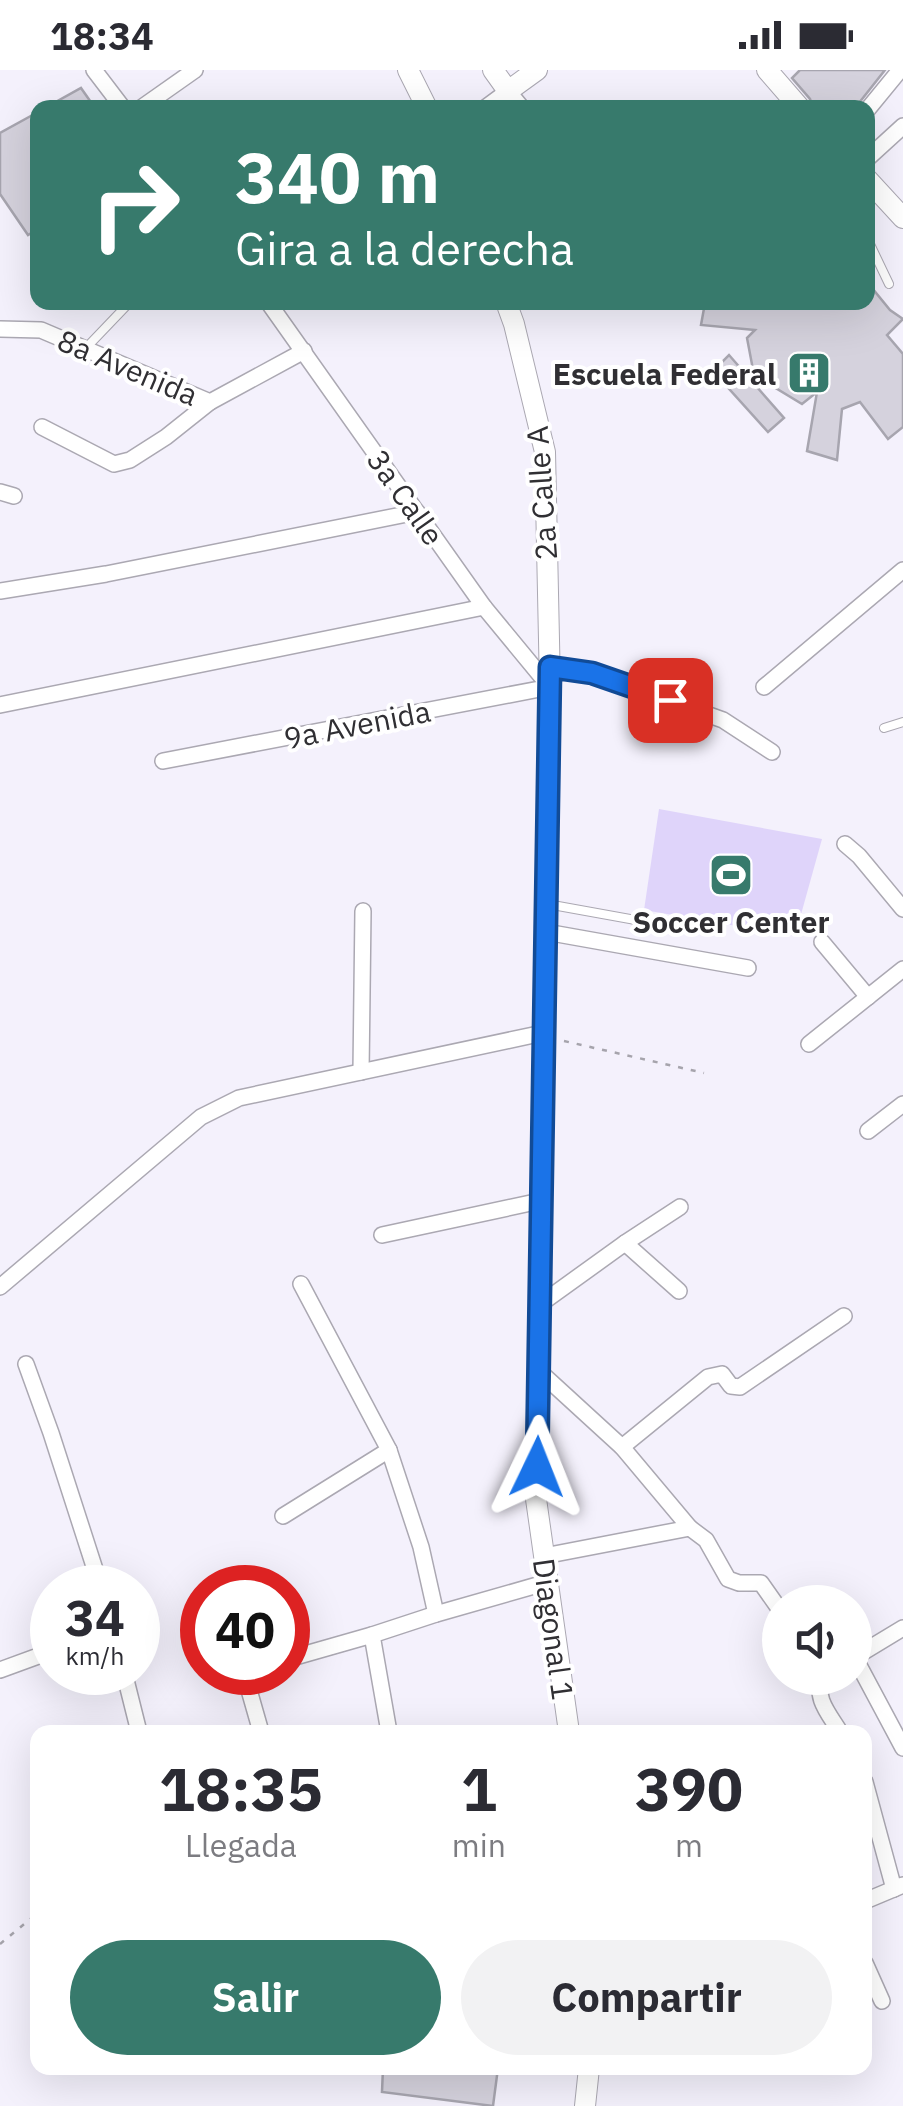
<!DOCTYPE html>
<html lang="es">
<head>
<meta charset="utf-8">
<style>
	:root { --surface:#fff; --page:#f2f2f3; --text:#2b2b33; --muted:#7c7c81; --accent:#377a6c }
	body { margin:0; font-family:"IBM Plex Sans",sans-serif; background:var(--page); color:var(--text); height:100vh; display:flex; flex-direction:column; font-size:38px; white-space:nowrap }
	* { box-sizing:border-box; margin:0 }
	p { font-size:32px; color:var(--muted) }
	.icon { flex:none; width:55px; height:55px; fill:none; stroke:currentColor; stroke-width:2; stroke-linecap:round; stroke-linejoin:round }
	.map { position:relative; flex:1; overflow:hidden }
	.drawer { position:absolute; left:30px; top:1655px; width:842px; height:350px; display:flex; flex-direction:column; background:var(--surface); border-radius:20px; box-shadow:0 10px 40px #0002 }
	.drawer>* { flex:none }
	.hud { position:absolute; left:30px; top:30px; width:845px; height:210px; border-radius:20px; box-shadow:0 10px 40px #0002; background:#377a6c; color:#fff; overflow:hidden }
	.buttons { position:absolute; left:762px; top:1515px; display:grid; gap:20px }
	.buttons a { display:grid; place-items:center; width:110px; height:110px; border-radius:50%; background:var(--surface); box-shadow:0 10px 40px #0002; font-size:50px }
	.speed { position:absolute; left:30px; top:1495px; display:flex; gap:20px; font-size:50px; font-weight:700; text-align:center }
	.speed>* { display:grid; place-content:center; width:130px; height:130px; border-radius:50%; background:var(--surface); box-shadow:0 10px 40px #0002; line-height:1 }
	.speed small { font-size:25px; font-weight:400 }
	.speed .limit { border:15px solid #d22; background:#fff; color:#111 }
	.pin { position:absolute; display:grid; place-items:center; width:85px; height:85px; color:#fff; margin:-42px; border-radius:20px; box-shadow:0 5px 15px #0006 }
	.me { position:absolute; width:110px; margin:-55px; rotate:2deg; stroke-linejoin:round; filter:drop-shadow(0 0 8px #0008) }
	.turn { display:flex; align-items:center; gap:35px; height:210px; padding:0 40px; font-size:45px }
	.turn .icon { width:130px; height:130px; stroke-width:2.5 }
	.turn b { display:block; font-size:70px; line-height:85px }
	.eta { display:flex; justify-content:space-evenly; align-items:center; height:170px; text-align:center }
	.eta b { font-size:60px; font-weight:800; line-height:70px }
	.primary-button { display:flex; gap:20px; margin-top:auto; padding:20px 40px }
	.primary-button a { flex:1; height:115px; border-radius:60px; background:var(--accent); color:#fff; font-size:40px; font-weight:800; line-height:115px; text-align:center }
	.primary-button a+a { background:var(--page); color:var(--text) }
	.status { display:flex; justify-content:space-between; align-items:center; height:70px; padding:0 50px; background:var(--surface); direction:ltr }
	.status svg { height:28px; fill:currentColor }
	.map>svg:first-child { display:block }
</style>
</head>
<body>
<div class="status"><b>18:34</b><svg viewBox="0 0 49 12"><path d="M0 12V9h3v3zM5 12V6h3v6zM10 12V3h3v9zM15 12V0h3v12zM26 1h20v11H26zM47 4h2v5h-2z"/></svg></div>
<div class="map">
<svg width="903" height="2036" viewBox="0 0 903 2036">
	<rect width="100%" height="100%" fill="#f4f1fc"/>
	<!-- green -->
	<path fill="#dfd4fa" d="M659,739l163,30 -27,97 -151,-26z"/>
	<!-- building -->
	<g fill="#d5d2dd" stroke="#a7a5af" stroke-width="2.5">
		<path d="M800,0h85l-30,38h-42l-3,-9 -18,-21z"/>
		<path d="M81,18l14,20h-50z"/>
		<path d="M38,42v117l-10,6 -28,-41v-61z"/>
		<path d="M868,213l22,27 13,9 -16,16 16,19v73l-15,12 -28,-37 -18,7 -5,51 -30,-9 10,-59 -15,12 -48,-29 -7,-37 8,-8 -54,-5 4,-22 163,-1z"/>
		<path d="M729,285l55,63 -16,14 -55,-61z"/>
		<path d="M383,1998h115l-5,38 -111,-14z"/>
	</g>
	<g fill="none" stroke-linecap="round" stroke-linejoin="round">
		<defs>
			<g id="lane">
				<path d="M868,170l21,44"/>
				<path d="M85,279l45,-47"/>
				<path d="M884,658l19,-6"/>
				<path d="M547,834l94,17"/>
			</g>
			<g id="street">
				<path d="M94,0l29,38"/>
				<path d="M141,38l54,-38"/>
				<path d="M485,38l23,-17 14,17"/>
				<path d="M868,39l32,-39"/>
				<path d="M868,88l35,-32"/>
				<path d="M0,259l41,1 169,72 94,-51"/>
				<path d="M42,357l72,37 16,-4 36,-23 44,-35"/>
				<path d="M0,422l14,4"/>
				<path d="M0,521l106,-17 311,-62"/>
				<path d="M550,597l42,6 131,47 49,32"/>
				<path d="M764,617l139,-117"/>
				<path d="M0,635l484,-98"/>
				<path d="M163,691l387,-74 -66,-80 -216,-305"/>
				<path d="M845,774l14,12 44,53"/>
				<path d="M546,862l202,36"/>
				<path d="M822,872l46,55"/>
				<path d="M809,974l94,-75"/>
				<path d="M361,1002l2,-161"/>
				<path d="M868,1061l35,-27"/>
				<path d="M382,1165l158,-34"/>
				<path d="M625,1173l55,-36"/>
				<path d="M301,1214l88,166 32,97 15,67"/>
				<path d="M0,1217l201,-170 38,-19 304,-65"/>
				<path d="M539,1235l86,-62 54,48"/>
				<path d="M26,1294l25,69 50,155"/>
				<path d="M540,1302l82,75 68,81"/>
				<path d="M622,1377l86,-70 14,-3 9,12 9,1 104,-71"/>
				<path d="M283,1446l106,-66"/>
				<path d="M544,1486l146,-28 16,12 22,39 11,4h22l19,27"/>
				<path d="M855,1587l48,-29"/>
				<path d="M855,1588l48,90"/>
				<path d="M288,1589l84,-24"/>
				<path d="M0,1600l52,-19"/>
				<path d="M124,1602l15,60"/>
				<path d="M253,1602l-6,11 14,49"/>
				<path d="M824,1608c-12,18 6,37 16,54"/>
				<path d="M389,1662l-17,-97 64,-21 112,-32"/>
				<path d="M865,1712l29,107"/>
				<path d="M865,1831l38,-16"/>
				<path d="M865,1893l17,38"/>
			</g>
			<g id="secondary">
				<path d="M408,0l19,38"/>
				<path d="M493,0l15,21 29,-21"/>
				<path d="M767,0l33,38"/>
				<path d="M868,110l35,38"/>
				<path d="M506,232l8,22 31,128 5,235 -14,812 33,233"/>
				<path d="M585,2036l4,-38"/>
			</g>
		</defs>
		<!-- lane casing -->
		<use href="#lane" stroke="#aba8b2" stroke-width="10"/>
		<!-- street casing -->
		<use href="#street" stroke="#aba8b2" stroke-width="18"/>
		<!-- secondary casing -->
		<use href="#secondary" stroke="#aba8b2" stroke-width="22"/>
		<!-- path -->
		<g stroke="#a6a4ac" stroke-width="2.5" stroke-dasharray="5 8" stroke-linecap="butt">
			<path d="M564,971l140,32"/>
			<path d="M0,1874l34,-28 4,-7"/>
		</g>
		<!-- lane -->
		<use href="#lane" stroke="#fff" stroke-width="8"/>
		<!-- street -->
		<use href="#street" stroke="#fff" stroke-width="15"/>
		<!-- secondary -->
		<use href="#secondary" stroke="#fff" stroke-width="20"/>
	</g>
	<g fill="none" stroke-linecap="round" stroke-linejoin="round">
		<defs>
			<path id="route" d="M537,1397l13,-800 42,6 78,27"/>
		</defs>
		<!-- route casing -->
		<use href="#route" stroke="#114b97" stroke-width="25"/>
		<!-- route -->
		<use href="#route" stroke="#1a73e8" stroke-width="18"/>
	</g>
	<!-- icons -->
	<defs>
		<symbol id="building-square" viewBox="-11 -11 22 22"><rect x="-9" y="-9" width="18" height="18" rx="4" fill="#377a6c" stroke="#fff"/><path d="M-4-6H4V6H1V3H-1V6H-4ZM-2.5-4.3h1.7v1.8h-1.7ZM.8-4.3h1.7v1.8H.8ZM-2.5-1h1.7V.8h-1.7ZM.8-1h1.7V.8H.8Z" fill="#fff"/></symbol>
		<symbol id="stadium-square" viewBox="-11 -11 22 22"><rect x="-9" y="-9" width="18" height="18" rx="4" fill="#377a6c" stroke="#fff"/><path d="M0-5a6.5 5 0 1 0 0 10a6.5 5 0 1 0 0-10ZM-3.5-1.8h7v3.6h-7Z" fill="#fff"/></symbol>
	</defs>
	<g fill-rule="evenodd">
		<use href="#building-square" x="784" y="278" width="50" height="50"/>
		<use href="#stadium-square" x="706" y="780" width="50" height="50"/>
	</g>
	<g text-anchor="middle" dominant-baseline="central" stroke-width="8" stroke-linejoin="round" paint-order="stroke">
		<!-- street labels -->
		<g font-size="30" fill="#302f33" stroke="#fff">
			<text transform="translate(128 297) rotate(23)">8a Avenida</text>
			<text transform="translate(541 423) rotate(-94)">2a Calle A</text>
			<text transform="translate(406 427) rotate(55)">3a Calle</text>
			<text transform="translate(357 654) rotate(-11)">9a Avenida</text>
			<text transform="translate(554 1559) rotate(82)">Diagonal 1</text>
		</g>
		<!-- poi labels -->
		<g font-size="30" font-weight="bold" fill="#302f33" stroke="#fff" text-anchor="end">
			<text x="776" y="303">Escuela Federal</text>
			<text x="731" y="851" text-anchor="middle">Soccer Center</text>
		</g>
	</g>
</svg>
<div class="buttons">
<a><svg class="icon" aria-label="sound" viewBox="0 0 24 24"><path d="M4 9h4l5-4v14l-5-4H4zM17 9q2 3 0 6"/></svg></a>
</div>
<div class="speed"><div>34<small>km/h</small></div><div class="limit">40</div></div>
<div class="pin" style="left:670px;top:630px;background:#d93025"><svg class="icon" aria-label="arrive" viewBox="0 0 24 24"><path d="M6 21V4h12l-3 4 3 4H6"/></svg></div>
<svg class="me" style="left:537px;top:1397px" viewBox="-20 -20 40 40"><path d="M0-17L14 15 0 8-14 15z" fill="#1a73e8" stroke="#fff" stroke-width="4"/></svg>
<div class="hud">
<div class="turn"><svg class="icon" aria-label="right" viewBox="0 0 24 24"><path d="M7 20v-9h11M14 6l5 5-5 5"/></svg><div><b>340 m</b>Gira a la derecha</div></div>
</div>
<section class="drawer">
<div class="eta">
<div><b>18:35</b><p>Llegada</p></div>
<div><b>1</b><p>min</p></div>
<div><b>390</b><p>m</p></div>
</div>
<div class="primary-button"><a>Salir</a><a>Compartir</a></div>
</section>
</div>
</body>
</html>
